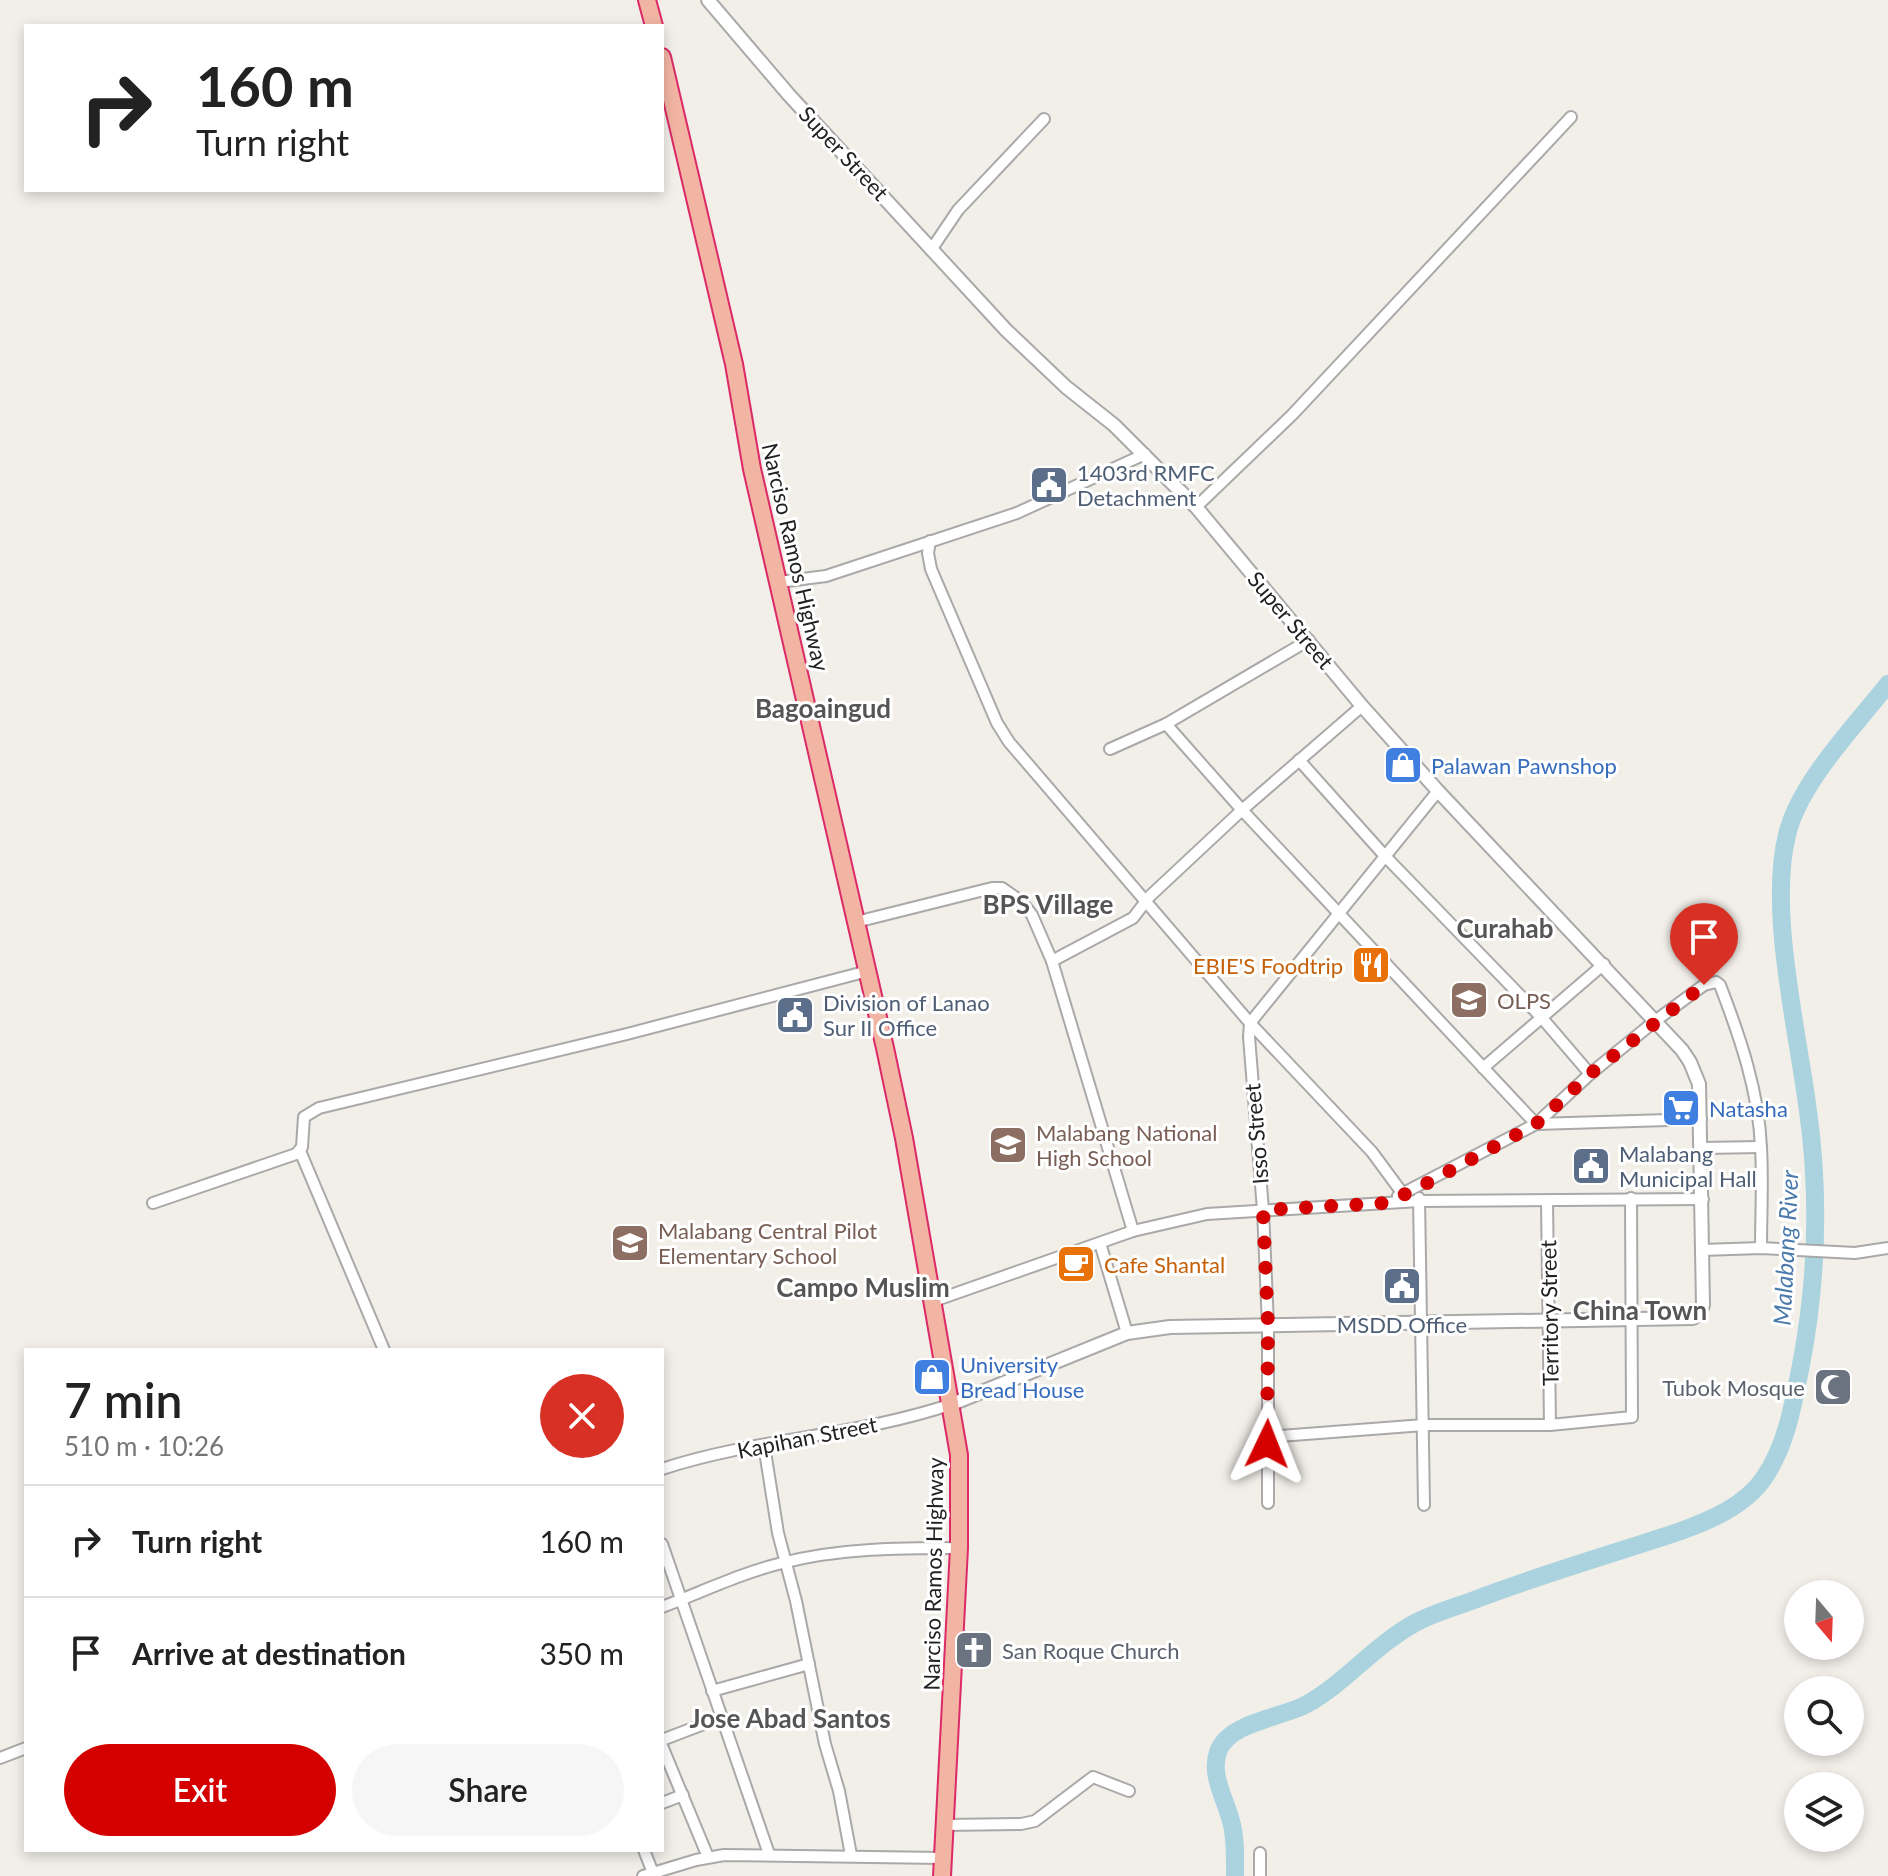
<!DOCTYPE html>
<html lang="en">
<head>
<meta charset="utf-8">
<style>
	:root { --surface:#fff; --page:#f6f6f6; --text:#222; --muted:#767676; --line:#e0e0e0; --accent:#d40000 }
	body { margin:0; font-family:Lato,sans-serif; background:var(--page); color:var(--text); height:100vh; display:flex; flex-direction:column; font-size:30px; white-space:nowrap }
	* { box-sizing:border-box; margin:0 }
	p { font-size:26px; color:var(--muted) }
	.icon { flex:none; width:44px; height:44px; fill:none; stroke:currentColor; stroke-width:2; stroke-linecap:round; stroke-linejoin:round }
	.map { position:relative; flex:1; overflow:hidden }
	.sheet { position:absolute; left:24px; top:1348px; width:640px; height:504px; display:flex; flex-direction:column; background:var(--surface); border-radius:0px; box-shadow:0 4px 12px #0003 }
	.sheet>* { flex:none }
	.guide { position:absolute; left:24px; top:24px; width:640px; height:168px; border-radius:0px; box-shadow:0 4px 12px #0003; background:#fff; color:var(--text); overflow:hidden }
	.needle { width:52px; rotate:161deg }
	.tools { position:absolute; left:1784px; top:1580px; display:grid; gap:16px }
	.tools a { display:grid; place-items:center; width:80px; height:80px; border-radius:50%; background:var(--surface); box-shadow:0 4px 12px #0003; font-size:40px }
	.pin { position:absolute; display:grid; place-items:center; width:68px; height:68px; color:#fff; margin:-82px -34px; border-radius:50% 50% 50% 0; rotate:-45deg; box-shadow:0 0 8px #0007 }
	.pin .icon { rotate:45deg }
	.me { position:absolute; width:88px; margin:-44px; rotate:2deg; stroke-linejoin:round; filter:drop-shadow(0 0 6px #0008) }
	.turn { display:flex; align-items:center; gap:28px; height:168px; padding:0 40px; font-size:36px }
	.turn .icon { width:104px; height:104px; stroke-width:2.5 }
	.turn b { display:block; font-size:56px; line-height:68px }
	.round { display:grid; place-items:center; flex:none; width:84px; height:84px; border-radius:42px; background:var(--page) }
	.overview { display:flex; align-items:center; justify-content:space-between; height:136px; padding:0 40px }
	h1 { font-size:48px; font-weight:600; line-height:60px }
	.cta { display:flex; gap:16px; margin-top:auto; padding:16px 40px }
	.cta a { flex:1; height:92px; border-radius:48px; background:var(--accent); color:#fff; font-size:32px; font-weight:600; line-height:92px; text-align:center }
	.cta a+a { background:var(--page); color:var(--text) }
	ul { padding:0; list-style:none }
	li { display:flex; align-items:center; gap:24px; height:112px; padding:0 40px; border-top:2px solid var(--line) }
	li div { flex:1 }
	li b { display:block; font-size:30px }
	li em { font-style:normal }
	.map>svg:first-child { display:block }
</style>
</head>
<body>
<div class="map">
<svg width="1888" height="1876" viewBox="0 0 1888 1876">
	<rect width="100%" height="100%" fill="#f2efe9"/>
	<g fill="none" stroke-linecap="round" stroke-linejoin="round">
		<!-- river -->
		<path stroke="#aad3df" stroke-width="18" d="M1235,1876c0,-18 1,-37 -4,-55 -6,-23 -21,-46 -13,-69 10,-30 64,-34 89,-48 39,-22 68,-59 108,-81 20,-11 45,-17 67,-26 64,-24 130,-43 196,-65 31,-11 67,-26 86,-54 23,-34 29,-74 37,-113 16,-84 19,-168 7,-254 -10,-79 -40,-200 -21,-276 12,-52 68,-109 101,-151"/>
		<defs>
			<g id="minor">
				<path d="M931,250l27,-40 86,-91"/>
				<path d="M1196,507l96,-92 279,-298"/>
				<path d="M930,541l-2,12 3,16 66,154 12,19 241,281 122,129 31,42"/>
				<path d="M779,582l47,-6 191,-63 128,-59"/>
				<path d="M1166,724l76,86 294,314 165,-5"/>
				<path d="M1110,749l56,-25 143,-84"/>
				<path d="M1299,760l85,95 158,163 48,56"/>
				<path d="M856,922l136,-34h10l20,14 10,13 20,46 81,270"/>
				<path d="M1052,961l81,-43 17,-22 92,-86 120,-104"/>
				<path d="M1483,1068l121,-104"/>
				<path d="M1702,1148l59,-1"/>
				<path d="M300,1151l84,199"/>
				<path d="M1398,1196l138,-72 54,-50 65,-53 49,-36 12,-3 4,3c20,52 39,107 41,163 2,33 0,67 0,100"/>
				<path d="M1419,1198l5,307"/>
				<path d="M1547,1201l3,224"/>
				<path d="M153,1203l143,-49 6,-7 2,-30 15,-9 308,-74 241,-63"/>
				<path d="M1100,1243l27,90"/>
				<path d="M1702,1250l59,-2 94,5 33,-5"/>
				<path d="M931,1302l202,-71 74,-17 212,-13 284,-2"/>
				<path d="M1268,1437l156,-12h126l82,-8 -1,-219"/>
				<path d="M764,1445l14,88 18,68 29,143 14,47 12,64"/>
				<path d="M662,1469c94,-31 196,-33 290,-65"/>
				<path d="M1268,1503v-178l-5,-115 -14,-173 1,-14 188,-232"/>
				<path d="M662,1544l107,310"/>
				<path d="M662,1607c40,-15 79,-34 120,-44 58,-15 118,-15 177,-15"/>
				<path d="M712,1691l97,-27"/>
				<path d="M662,1740l60,-23"/>
				<path d="M662,1746l46,111"/>
				<path d="M0,1758l26,-10"/>
				<path d="M662,1803l21,-8"/>
				<path d="M945,1825l76,-1 14,-3 58,-44 36,14"/>
				<path d="M644,1850l9,23"/>
				<path d="M1260,1853v23"/>
				<path d="M643,1876l53,-16 28,-5 219,3"/>
			</g>
			<path id="tertiary" d="M708,0l81,95 217,235 60,57 48,38 82,82 166,199 76,85 244,259 8,12 9,22 4,221 -3,8 -7,5 -523,9 -43,6 -175,71"/>
			<g id="trunk">
				<path d="M647,0l7,26"/>
				<path d="M662,57l72,307 18,105 133,579 19,90 55,317v93l-17,328"/>
			</g>
		</defs>
		<!-- minor casing -->
		<use href="#minor" stroke="#a9a9a9" stroke-width="14"/>
		<!-- tertiary casing -->
		<use href="#tertiary" stroke="#a9a9a9" stroke-width="16"/>
		<!-- trunk casing -->
		<use href="#trunk" stroke="#dc2a67" stroke-width="20"/>
		<!-- minor -->
		<use href="#minor" stroke="#fff" stroke-width="10"/>
		<!-- tertiary -->
		<use href="#tertiary" stroke="#fff" stroke-width="12"/>
		<!-- trunk -->
		<use href="#trunk" stroke="#f2b4a3" stroke-width="16"/>
	</g>
	<g fill="none" stroke-linecap="round" stroke-linejoin="round">
		<!-- route -->
		<path stroke="#d40000" stroke-width="14" stroke-dasharray="0 25.2" d="M1267,1444l1,-119 -5,-115 123,-7 32,-15 118,-64 54,-50 114,-89"/>
	</g>
	<!-- icons -->
	<defs>
		<symbol id="civic-square" viewBox="-11 -11 22 22"><rect x="-9" y="-9" width="18" height="18" rx="4" fill="#5c6f8a" stroke="#fff"/><path d="M-.6-6.5H3V-4.5H.6V-3L4-1V1h2V6H-6V1h2V-1L-.6-3ZM-1.2 2.5V6h2.4V2.5Z" fill="#fff"/></symbol>
		<symbol id="shop-square" viewBox="-11 -11 22 22"><rect x="-9" y="-9" width="18" height="18" rx="4" fill="#3f7fe0" stroke="#fff"/><path d="M-5-2.5h2.3a2.7 3.5 0 0 1 5.4 0H5L5.5 6h-11ZM-1.5-2.5h3a1.5 2.3 0 0 0-3 0Z" fill="#fff"/></symbol>
		<symbol id="restaurant-square" viewBox="-11 -11 22 22"><rect x="-9" y="-9" width="18" height="18" rx="4" fill="#e8710a" stroke="#fff"/><path d="M-5-6h1v4h1v-4h1v4h1v-4h1v5L-1.5 .5V6h-2V.5L-5-1ZM5-6V6H3V1.5H1.5Q1.5-4 5-6Z" fill="#fff"/></symbol>
		<symbol id="school-square" viewBox="-11 -11 22 22"><rect x="-9" y="-9" width="18" height="18" rx="4" fill="#8d6e63" stroke="#fff"/><path d="M0-5L7-2L0 1L-7-2ZM-4 1L0 2.5L4 1V4Q0 6-4 4Z" fill="#fff"/></symbol>
		<symbol id="supermarket-square" viewBox="-11 -11 22 22"><rect x="-9" y="-9" width="18" height="18" rx="4" fill="#3f7fe0" stroke="#fff"/><path d="M-6-5.5h2.5l.6 2H6L4.5 2H-2.5L-4.4-4H-6ZM-1.5 3.2a1.3 1.3 0 1 0 .1 0ZM3 3.2a1.3 1.3 0 1 0 .1 0Z" fill="#fff"/></symbol>
		<symbol id="cafe-square" viewBox="-11 -11 22 22"><rect x="-9" y="-9" width="18" height="18" rx="4" fill="#e8710a" stroke="#fff"/><path d="M-5.5-4.5H6V0H3Q3 3.5 0 3.5H-2.5Q-5.5 3.5-5.5 0ZM3-3.2v2h1.7v-2ZM-6 4.5H4V6H-6Z" fill="#fff"/></symbol>
		<symbol id="mosque-square" viewBox="-11 -11 22 22"><rect x="-9" y="-9" width="18" height="18" rx="4" fill="#6b7280" stroke="#fff"/><path d="M3.5-4.9A6 6 0 1 0 3.5 4.9A5 5 0 1 1 3.5-4.9Z" fill="#fff"/></symbol>
		<symbol id="church-square" viewBox="-11 -11 22 22"><rect x="-9" y="-9" width="18" height="18" rx="4" fill="#6b7280" stroke="#fff"/><path d="M-1.2-6h2.4v3.5h3.3v2.4h-3.3V6h-2.4V-.1h-3.3v-2.4h3.3Z" fill="#fff"/></symbol>
	</defs>
	<g fill-rule="evenodd">
		<use href="#civic-square" x="1027" y="463" width="44" height="44"/>
		<use href="#shop-square" x="1381" y="743" width="44" height="44"/>
		<use href="#restaurant-square" x="1349" y="943" width="44" height="44"/>
		<use href="#school-square" x="1447" y="978" width="44" height="44"/>
		<use href="#civic-square" x="773" y="993" width="44" height="44"/>
		<use href="#supermarket-square" x="1659" y="1086" width="44" height="44"/>
		<use href="#school-square" x="986" y="1123" width="44" height="44"/>
		<use href="#civic-square" x="1569" y="1144" width="44" height="44"/>
		<use href="#school-square" x="608" y="1221" width="44" height="44"/>
		<use href="#cafe-square" x="1054" y="1242" width="44" height="44"/>
		<use href="#civic-square" x="1380" y="1264" width="44" height="44"/>
		<use href="#shop-square" x="910" y="1355" width="44" height="44"/>
		<use href="#mosque-square" x="1811" y="1365" width="44" height="44"/>
		<use href="#church-square" x="952" y="1628" width="44" height="44"/>
	</g>
	<g text-anchor="middle" dominant-baseline="central" stroke-width="6" stroke-linejoin="round" paint-order="stroke">
		<!-- street labels -->
		<g font-size="22" fill="#222" stroke="#fff">
			<text transform="translate(844 153) rotate(47)">Super Street</text>
			<text transform="translate(796 557) rotate(77)">Narciso Ramos Highway</text>
			<text transform="translate(1291 620) rotate(50)">Super Street</text>
			<text transform="translate(1256 1134) rotate(-95)">Isso Street</text>
			<text transform="translate(1549 1313) rotate(-91)">Territory Street</text>
			<text transform="translate(807 1437) rotate(-11)">Kapihan Street</text>
			<text transform="translate(933 1574) rotate(-89)">Narciso Ramos Highway</text>
		</g>
		<!-- service labels -->
		<g font-size="22" fill="#4e5e75" stroke="#fff" text-anchor="start">
			<text x="1077" y="472">1403rd RMFC<tspan x="1077" dy="25">Detachment</tspan></text>
			<text x="823" y="1002">Division of Lanao<tspan x="823" dy="25">Sur II Office</tspan></text>
			<text x="1619" y="1153">Malabang<tspan x="1619" dy="25">Municipal Hall</tspan></text>
			<text x="1402" y="1324" text-anchor="middle">MSDD Office</text>
		</g>
		<!-- shop labels -->
		<g font-size="22" fill="#366cbe" stroke="#fff" text-anchor="start">
			<text x="1431" y="765">Palawan Pawnshop</text>
			<text x="1709" y="1108">Natasha</text>
			<text x="960" y="1364">University<tspan x="960" dy="25">Bread House</tspan></text>
		</g>
		<!-- food labels -->
		<g font-size="22" fill="#c56008" stroke="#fff" text-anchor="end">
			<text x="1343" y="965">EBIE'S Foodtrip</text>
			<text x="1104" y="1264" text-anchor="start">Cafe Shantal</text>
		</g>
		<!-- education labels -->
		<g font-size="22" fill="#785e54" stroke="#fff" text-anchor="start">
			<text x="1497" y="1000">OLPS</text>
			<text x="1036" y="1132">Malabang National<tspan x="1036" dy="25">High School</tspan></text>
			<text x="658" y="1230">Malabang Central Pilot<tspan x="658" dy="25">Elementary School</tspan></text>
		</g>
		<!-- worship labels -->
		<g font-size="22" fill="#5b616d" stroke="#fff" text-anchor="end">
			<text x="1805" y="1387">Tubok Mosque</text>
			<text x="1002" y="1650" text-anchor="start">San Roque Church</text>
		</g>
		<!-- water labels -->
		<g font-size="24" font-style="italic" fill="#4a7aab" stroke="#fff">
			<text transform="translate(1785 1248) rotate(-87)">Malabang River</text>
		</g>
		<!-- quarter labels -->
		<g font-size="26" font-weight="bold" fill="#555" stroke="#fff">
			<text x="823" y="708">Bagoaingud</text>
			<text x="1048" y="904">BPS Village</text>
			<text x="1505" y="928">Curahab</text>
			<text x="863" y="1287">Campo Muslim</text>
			<text x="1640" y="1310">China Town</text>
			<text x="790" y="1718">Jose Abad Santos</text>
		</g>
	</g>
</svg>
<div class="tools">
<a><svg class="needle" viewBox="-14 -14 28 28"><path d="M0-13l5 13h-10z" fill="#e53935"/><path d="M0 13l5-13h-10z" fill="#767676"/></svg></a>
<a><svg class="icon" aria-label="search" viewBox="0 0 24 24"><circle cx="10" cy="10" r="6"/><path d="M15 15l6 6"/></svg></a>
<a><svg class="icon" aria-label="layers" viewBox="0 0 24 24"><path d="M12 4l9 5-9 5-9-5zM3 14l9 5 9-5"/></svg></a>
</div>
<div class="pin" style="left:1704px;top:985px;background:#d93025"><svg class="icon" aria-label="arrive" viewBox="0 0 24 24"><path d="M6 21V4h12l-3 4 3 4H6"/></svg></div>
<svg class="me" style="left:1267px;top:1444px" viewBox="-20 -20 40 40"><path d="M0-17L14 15 0 8-14 15z" fill="#d40000" stroke="#fff" stroke-width="4"/></svg>
<div class="guide">
<div class="turn"><svg class="icon" aria-label="right" viewBox="0 0 24 24"><path d="M7 20v-9h11M14 6l5 5-5 5"/></svg><div><b>160 m</b>Turn right</div></div>
</div>
<section class="sheet">
<div class="overview"><div><h1>7 min</h1><p>510 m · 10:26</p></div><a class="round" style="background:#d93025;color:#fff"><svg class="icon" aria-label="close" viewBox="0 0 24 24"><path d="M6 6l12 12M18 6L6 18"/></svg></a></div>
<ul>
<li><svg class="icon" aria-label="right" viewBox="0 0 24 24"><path d="M7 20v-9h11M14 6l5 5-5 5"/></svg><div><b>Turn right</b></div><em>160 m</em></li>
<li><svg class="icon" aria-label="arrive" viewBox="0 0 24 24"><path d="M6 21V4h12l-3 4 3 4H6"/></svg><div><b>Arrive at destination</b></div><em>350 m</em></li>
</ul>
<div class="cta"><a>Exit</a><a>Share</a></div>
</section>
</div>
</body>
</html>
